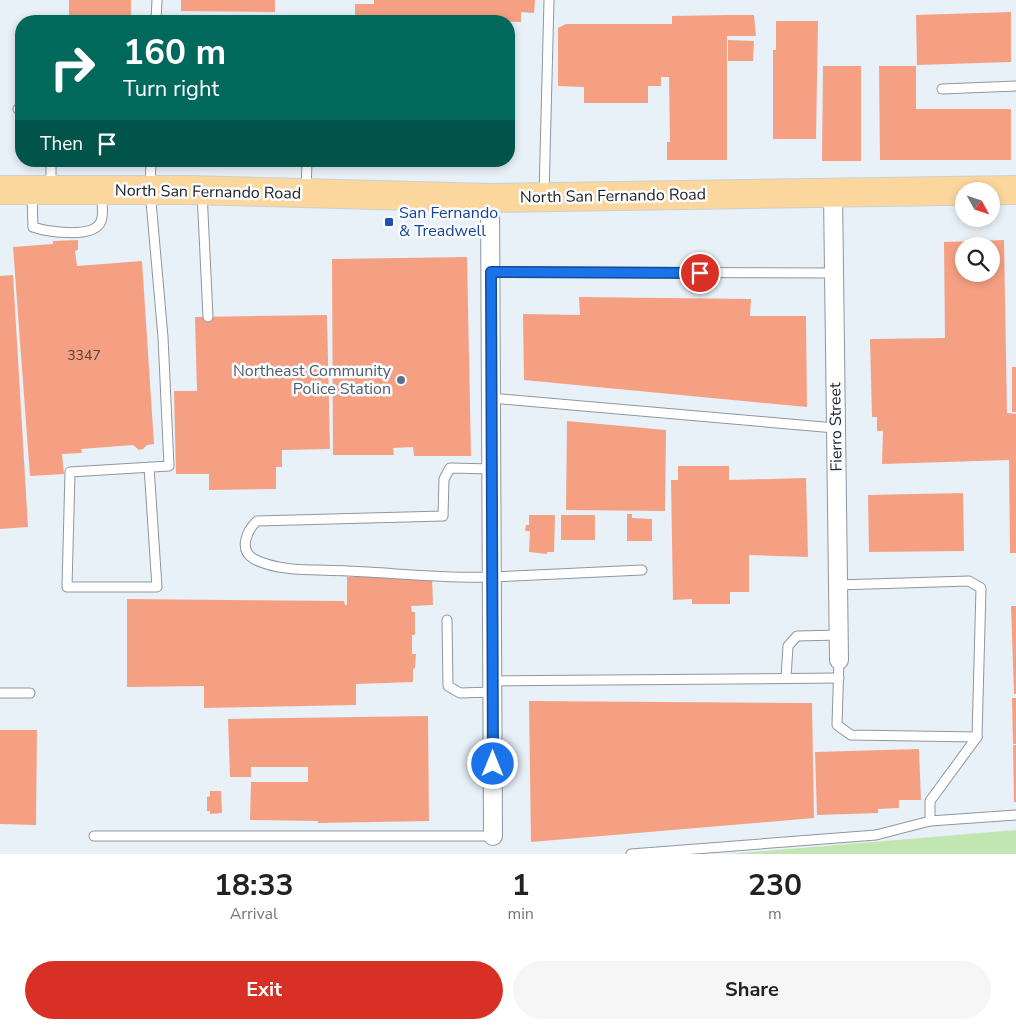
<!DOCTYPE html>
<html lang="en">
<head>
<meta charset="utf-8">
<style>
	:root { --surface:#fff; --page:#f6f6f6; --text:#222; --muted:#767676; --accent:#d93025 }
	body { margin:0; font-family:"Nunito Sans",sans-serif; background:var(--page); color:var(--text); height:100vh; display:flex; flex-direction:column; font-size:19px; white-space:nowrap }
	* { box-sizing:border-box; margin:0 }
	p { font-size:16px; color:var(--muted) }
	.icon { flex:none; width:28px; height:28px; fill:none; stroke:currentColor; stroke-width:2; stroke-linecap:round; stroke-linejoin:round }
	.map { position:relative; height:854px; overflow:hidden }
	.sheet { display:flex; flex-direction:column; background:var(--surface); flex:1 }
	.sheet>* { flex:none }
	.top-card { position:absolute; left:15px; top:15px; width:500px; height:152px; border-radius:20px; box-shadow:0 2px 8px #0003; background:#00695c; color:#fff; overflow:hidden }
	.needle { width:32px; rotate:130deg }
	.controls { position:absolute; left:955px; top:182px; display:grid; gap:10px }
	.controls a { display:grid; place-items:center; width:45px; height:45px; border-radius:50%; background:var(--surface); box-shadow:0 2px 8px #0003; font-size:25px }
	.pin { position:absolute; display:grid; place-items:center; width:42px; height:42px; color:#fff; margin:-21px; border:2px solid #fff; border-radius:50%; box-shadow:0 1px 5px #0007 }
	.me { position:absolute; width:55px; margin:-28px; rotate:0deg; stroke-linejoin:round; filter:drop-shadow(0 0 4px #0008) }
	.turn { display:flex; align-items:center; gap:18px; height:105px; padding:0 25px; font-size:22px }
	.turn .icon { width:65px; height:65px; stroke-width:2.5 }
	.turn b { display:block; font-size:35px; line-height:42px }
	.then { display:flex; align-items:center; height:48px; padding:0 25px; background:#0003; gap:10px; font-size:19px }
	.eta { display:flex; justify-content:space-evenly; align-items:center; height:85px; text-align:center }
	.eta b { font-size:30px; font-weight:700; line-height:35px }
	.primary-button { display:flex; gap:10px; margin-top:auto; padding:10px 25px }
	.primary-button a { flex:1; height:58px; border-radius:30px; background:var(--accent); color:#fff; font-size:20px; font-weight:700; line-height:58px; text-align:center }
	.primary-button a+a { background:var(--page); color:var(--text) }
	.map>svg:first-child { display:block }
</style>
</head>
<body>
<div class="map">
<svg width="1016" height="854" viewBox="0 0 1016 854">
	<rect width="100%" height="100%" fill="#e8f0f8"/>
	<!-- green -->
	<path fill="#c1e6b1" d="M1016,830v24h-287z"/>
	<!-- building -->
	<g fill="#f6a083" fill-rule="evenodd">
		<rect x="69" y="0" width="62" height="21"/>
		<path d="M181,0h94v12l-94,-1z"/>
		<path d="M374,0h161l-1,13 -13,-1v10l-166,-2v-16h19z"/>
		<path d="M1011,12v50l-94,3 -1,-50z"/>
		<path d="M728,15h26l2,21h-29v124h-60v-18h3l-1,-65h-8v9h-13v17h-64v-16l-26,-1v-58l8,-4h106v-8z"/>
		<path d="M776,21h42l-2,118h-43v-89h3z"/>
		<path d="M728,40l26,1 -1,20h-25z"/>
		<path d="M823,66h38v95h-39z"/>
		<path d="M879,66h37v43h95v51h-131z"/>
		<path d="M78,240v10l-3,1 2,15 65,-5 12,183 -7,1 -4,4 -4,1 -6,-5 -52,4 1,4 -20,1 2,20 -34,2 -17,-229 40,-3v-3z"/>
		<path d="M1004,240l3,173 9,1v139h-6l-1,-93 -127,4 1,-33h-6v-14h-5l-2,-78 75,-1 -1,-96zM964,246h27v28h-27z"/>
		<path d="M467,257l4,199h-57l-1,-9 -20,1 1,7h-61l-1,-196z"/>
		<path d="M13,275l15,252 -28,2v-253z"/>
		<path d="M579,297l172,2 -1,17h56l1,91 -283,-27 -1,-66 57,1z"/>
		<path d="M327,315l3,134 -48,1v17h-6v22l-67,1v-16h-33l-2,-83h23l-2,-74z"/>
		<rect x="1012" y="367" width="4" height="45"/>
		<path d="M567,421l99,9 -1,81 -99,-1z"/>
		<path d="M678,466h51v14l77,-2 2,79 -59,-2v37h-19v12h-38v-5l-19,1 -2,-120h7z"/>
		<path d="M963,493l1,58 -95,1 -1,-57z"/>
		<path d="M627,514h5v4l20,1v22h-25z"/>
		<path d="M529,515h26l-1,37h-7v2l-18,-2 1,-21h-5l1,-6h3z"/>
		<rect x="561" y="515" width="34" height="25"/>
		<path d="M432,576l1,29 -22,1 1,6h3v23h-3v19h4l-1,14 -2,1v13l-57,2v21l-152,3v-22l-77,1v-88l217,2 1,4h2v-28z"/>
		<path d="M1011,606h5v88h-2z"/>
		<path d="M1012,698h4v46h-3z"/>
		<path d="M529,701l283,2 2,115 -283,24z"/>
		<path d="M428,716l1,105 -111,2v-2l-68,-1 1,-38h57v-15h-57v10h-21l-2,-58z"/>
		<path d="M0,730h37l-1,95 -36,-1z"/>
		<path d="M1013,745h3v57h-2z"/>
		<path d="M919,749l2,51h-22v8l-21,1v4l-61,2 -2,-63z"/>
		<path d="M210,791h11l1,22 -12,1v-3h-3v-14l3,-1z"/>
	</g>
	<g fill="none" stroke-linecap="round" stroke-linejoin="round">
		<defs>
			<g id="service">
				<path d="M156,21l1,-21"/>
				<path d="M942,89l74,-3"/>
				<path d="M18,109h3"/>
				<path d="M51,161v27"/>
				<path d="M306,191l1,-30"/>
				<path d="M202,192l6,125"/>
				<path d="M32,193l1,34c14,5 62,12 68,-6 3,-7 1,-20 0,-28"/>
				<path d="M544,195l5,-195"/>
				<path d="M491,272l343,1"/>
				<path d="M491,398l344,30"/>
				<path d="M149,467l8,120h-90l3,-115 99,-6 -6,-129 -13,-147 1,-29"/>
				<path d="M492,469l-42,-1 -6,11 -1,37 -186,5c-10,9 -19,29 -3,38 27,14 65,10 94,12 48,2 97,8 145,6 50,-2 99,-5 149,-7"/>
				<path d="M837,585l132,-4 12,7 -4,149 -126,-2 -14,-10 2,-65"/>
				<path d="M447,620l1,66 12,7 33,-1"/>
				<path d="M786,678l2,-32 9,-10 42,-1"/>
				<path d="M492,681l347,-3"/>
				<path d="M0,693h30"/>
				<path d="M977,737l-47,64v20l86,-6"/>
				<path d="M94,836h399"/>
				<path d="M631,854l245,-19 54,-14"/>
			</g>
			<g id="minor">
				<path d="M833,193l6,467"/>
				<path d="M490,198l3,638"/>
			</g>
			<path id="primary" d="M0,190h187l303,8 526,-8"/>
		</defs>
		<!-- service casing -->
		<use href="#service" stroke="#8f969e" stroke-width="11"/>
		<!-- minor casing -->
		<use href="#minor" stroke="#8f969e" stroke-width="20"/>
		<!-- primary casing -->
		<use href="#primary" stroke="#cecfcf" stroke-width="30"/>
		<!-- service -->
		<use href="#service" stroke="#fff" stroke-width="9"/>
		<!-- minor -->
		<use href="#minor" stroke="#fff" stroke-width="18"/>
		<!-- primary -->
		<use href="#primary" stroke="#fbd79e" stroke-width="28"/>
	</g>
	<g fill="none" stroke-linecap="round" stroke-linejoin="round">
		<defs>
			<path id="route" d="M493,764l-2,-492 209,1"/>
		</defs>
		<!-- route casing -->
		<use href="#route" stroke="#114b97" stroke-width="12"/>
		<!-- route -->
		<use href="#route" stroke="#1a73e8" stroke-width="9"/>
	</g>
	<!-- markers -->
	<rect fill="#1a4fb4" stroke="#fbfcfe" stroke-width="2" x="384" y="217" width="10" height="10" rx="2.5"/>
	<circle fill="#5c6f8a" stroke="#fbfcfe" stroke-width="2" cx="401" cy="380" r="5"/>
	<g text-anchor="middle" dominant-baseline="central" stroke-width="5" stroke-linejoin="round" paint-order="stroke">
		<!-- number labels -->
		<g font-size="14" fill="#56433e">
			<text x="84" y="355">3347</text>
		</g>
		<!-- street labels -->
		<g font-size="16" fill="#212427" stroke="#fbfcfe">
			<text transform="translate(208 192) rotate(1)">North San Fernando Road</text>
			<text transform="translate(613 196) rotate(-1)">North San Fernando Road</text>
			<text transform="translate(836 427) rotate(-91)">Fierro Street</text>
		</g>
		<!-- transit labels -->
		<g font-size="16" fill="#164399" stroke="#fbfcfe" text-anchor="start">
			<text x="399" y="213">San Fernando<tspan x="399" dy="18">&amp; Treadwell</tspan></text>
		</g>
		<!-- service labels -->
		<g font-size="16" fill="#4e5e75" stroke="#fbfcfe" text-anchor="end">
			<text x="391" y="371">Northeast Community<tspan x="391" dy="18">Police Station</tspan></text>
		</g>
	</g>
</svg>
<div class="controls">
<a><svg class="needle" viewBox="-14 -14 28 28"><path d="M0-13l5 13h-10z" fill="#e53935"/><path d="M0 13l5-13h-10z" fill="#767676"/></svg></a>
<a><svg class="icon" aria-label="search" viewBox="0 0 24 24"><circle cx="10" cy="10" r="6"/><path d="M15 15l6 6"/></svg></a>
</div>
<div class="pin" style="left:700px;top:273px;background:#d93025"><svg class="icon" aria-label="arrive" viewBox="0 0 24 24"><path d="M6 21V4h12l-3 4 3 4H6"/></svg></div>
<svg class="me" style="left:493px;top:764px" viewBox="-20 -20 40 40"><circle r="17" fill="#1a73e8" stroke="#fff" stroke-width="3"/><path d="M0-11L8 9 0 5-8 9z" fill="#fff"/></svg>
<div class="top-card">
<div class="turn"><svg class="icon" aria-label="right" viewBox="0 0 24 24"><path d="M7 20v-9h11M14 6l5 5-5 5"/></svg><div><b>160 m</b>Turn right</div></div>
<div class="then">Then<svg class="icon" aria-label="arrive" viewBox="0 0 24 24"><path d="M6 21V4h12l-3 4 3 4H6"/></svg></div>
</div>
</div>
<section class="sheet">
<div class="eta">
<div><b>18:33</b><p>Arrival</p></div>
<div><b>1</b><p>min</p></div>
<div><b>230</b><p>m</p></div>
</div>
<div class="primary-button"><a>Exit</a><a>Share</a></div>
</section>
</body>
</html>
